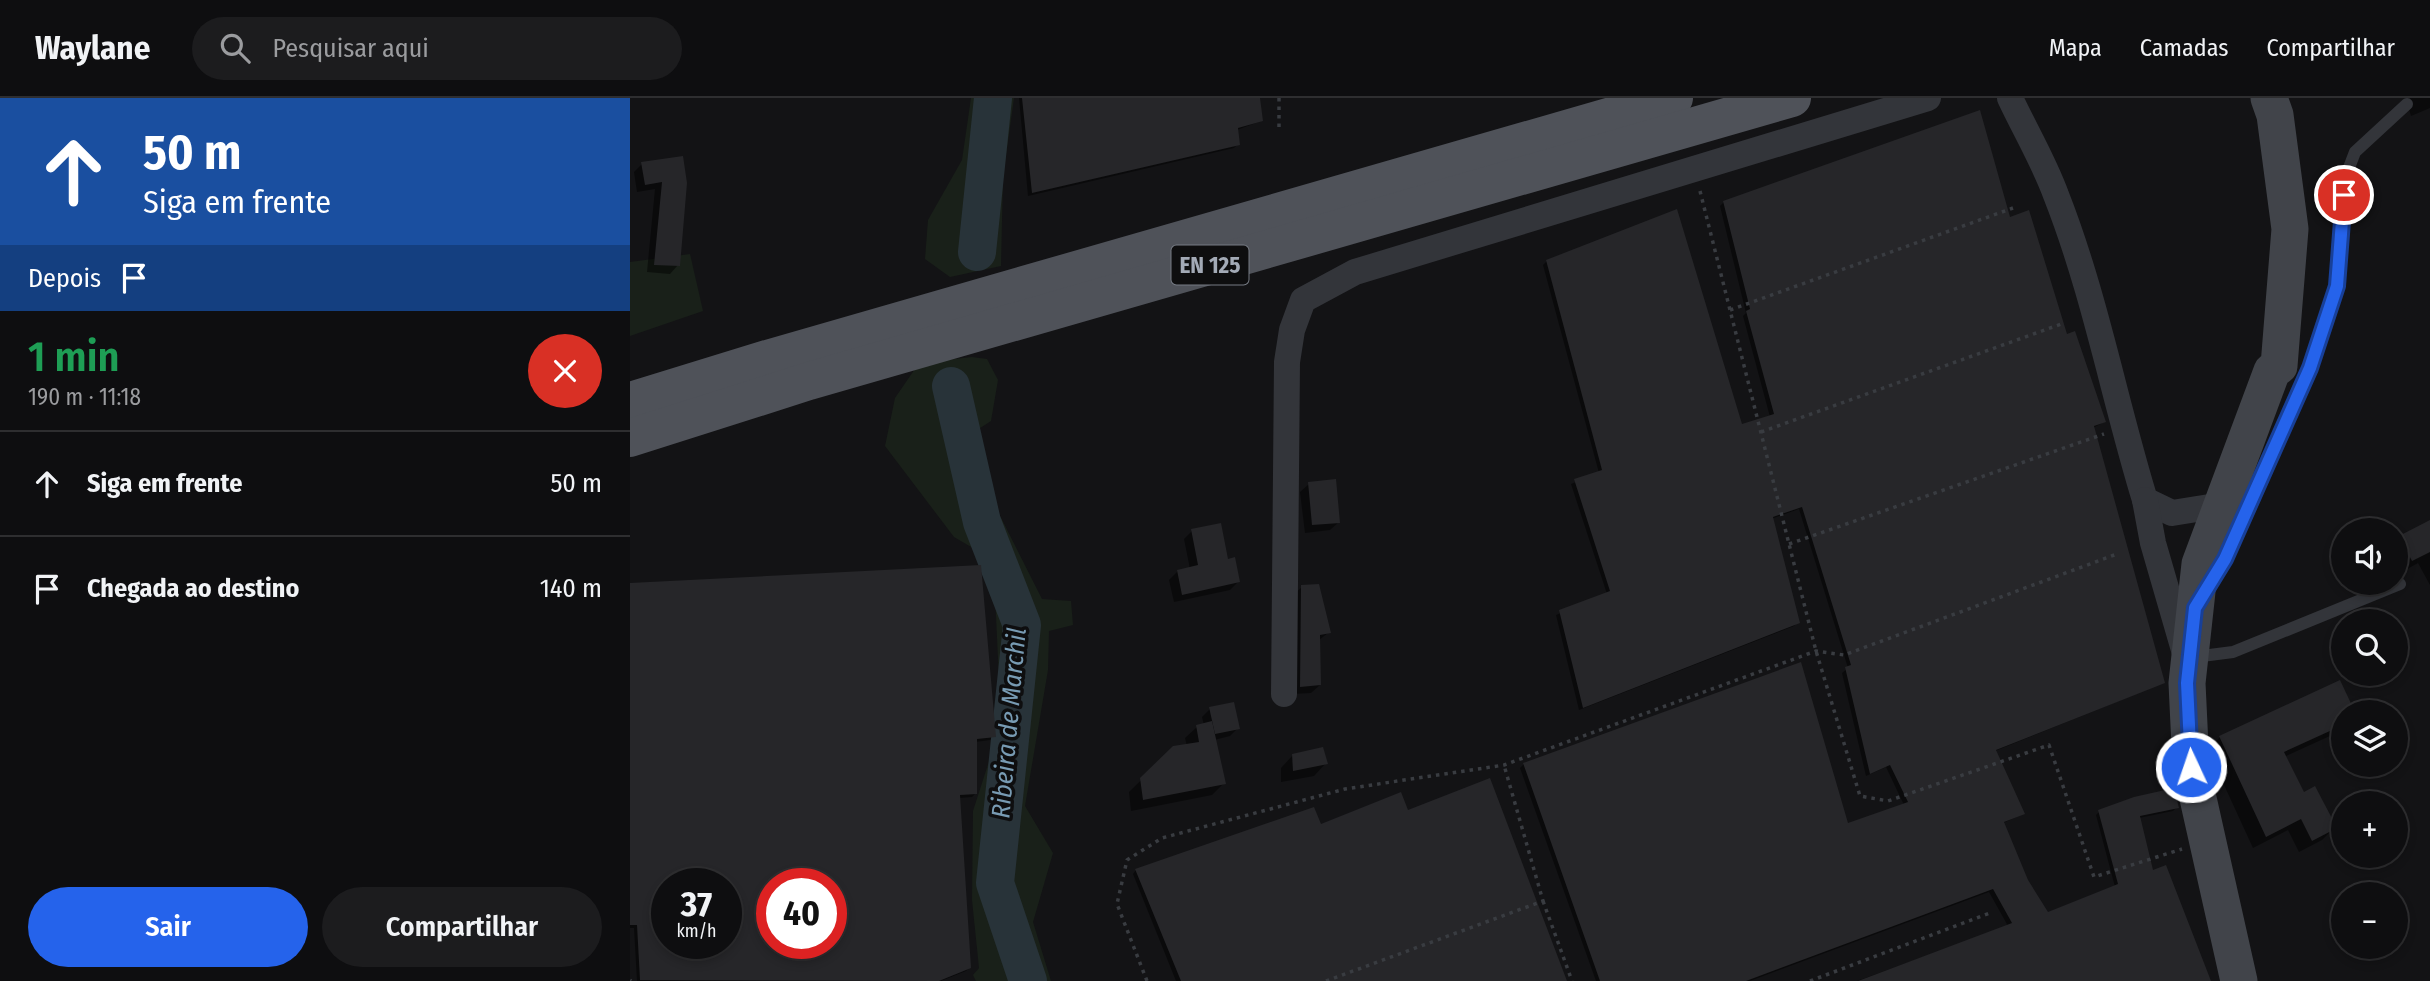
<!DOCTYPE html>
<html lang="pt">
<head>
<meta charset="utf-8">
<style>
	:root { --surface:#0e0e10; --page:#1c1c1e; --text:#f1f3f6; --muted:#9b9c9f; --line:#2e2e30; --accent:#2563eb }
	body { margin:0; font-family:"Fira Sans Condensed",sans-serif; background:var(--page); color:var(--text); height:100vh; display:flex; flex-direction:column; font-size:26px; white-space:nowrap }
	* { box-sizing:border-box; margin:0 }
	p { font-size:23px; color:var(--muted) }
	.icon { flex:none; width:38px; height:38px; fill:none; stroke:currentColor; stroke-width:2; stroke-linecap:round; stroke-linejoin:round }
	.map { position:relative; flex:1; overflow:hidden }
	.details { display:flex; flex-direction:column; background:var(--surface); width:630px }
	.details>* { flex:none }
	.top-card { background:#1a4fa0; color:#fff; overflow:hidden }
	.fabs { position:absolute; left:1701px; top:420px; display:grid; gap:14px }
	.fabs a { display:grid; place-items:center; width:77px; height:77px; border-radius:50%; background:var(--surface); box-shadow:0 4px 10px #0003,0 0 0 2px var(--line); font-size:35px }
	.speed { position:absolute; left:21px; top:770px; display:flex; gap:14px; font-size:35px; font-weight:700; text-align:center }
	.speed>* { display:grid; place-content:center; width:91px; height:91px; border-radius:50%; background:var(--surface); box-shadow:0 4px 10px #0003,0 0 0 2px var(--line); line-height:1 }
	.speed small { font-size:18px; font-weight:400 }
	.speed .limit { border:10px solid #d22; background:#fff; color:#111 }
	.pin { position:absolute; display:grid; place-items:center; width:60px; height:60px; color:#fff; margin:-30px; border:4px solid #fff; border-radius:50%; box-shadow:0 2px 7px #0007 }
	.me { position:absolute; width:77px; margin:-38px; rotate:357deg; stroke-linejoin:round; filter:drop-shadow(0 0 5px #0008) }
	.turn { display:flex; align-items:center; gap:24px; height:147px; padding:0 28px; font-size:32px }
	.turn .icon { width:91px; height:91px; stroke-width:2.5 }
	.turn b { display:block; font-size:49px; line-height:60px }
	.then { display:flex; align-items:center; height:66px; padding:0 28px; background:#0003; gap:14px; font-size:26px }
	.round { display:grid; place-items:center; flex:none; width:74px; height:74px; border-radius:37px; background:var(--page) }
	.headline { display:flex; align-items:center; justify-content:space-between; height:119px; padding:0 28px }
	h1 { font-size:42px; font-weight:600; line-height:52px; color:#1e9e55 }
	.action { display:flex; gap:14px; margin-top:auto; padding:14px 28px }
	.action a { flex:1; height:80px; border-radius:42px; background:var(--accent); color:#fff; font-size:28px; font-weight:600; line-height:80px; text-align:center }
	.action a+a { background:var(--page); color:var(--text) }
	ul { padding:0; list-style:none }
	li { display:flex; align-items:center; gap:21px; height:105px; padding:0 28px; border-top:2px solid var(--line) }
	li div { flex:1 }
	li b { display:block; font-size:26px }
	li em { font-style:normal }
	header { display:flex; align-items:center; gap:42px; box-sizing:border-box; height:98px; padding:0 35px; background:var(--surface); border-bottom:2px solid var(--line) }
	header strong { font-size:33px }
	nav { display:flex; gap:38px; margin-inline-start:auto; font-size:24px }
	.search { width:490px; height:63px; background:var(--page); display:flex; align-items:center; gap:18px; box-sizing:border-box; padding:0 24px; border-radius:38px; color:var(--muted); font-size:26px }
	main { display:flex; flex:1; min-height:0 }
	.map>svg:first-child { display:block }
</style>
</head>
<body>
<header>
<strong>Waylane</strong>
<div class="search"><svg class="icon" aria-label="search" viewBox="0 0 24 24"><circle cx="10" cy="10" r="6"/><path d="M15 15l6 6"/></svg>Pesquisar aqui</div>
<nav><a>Mapa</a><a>Camadas</a><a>Compartilhar</a></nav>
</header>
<main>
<section class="details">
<div class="top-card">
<div class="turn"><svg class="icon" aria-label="ahead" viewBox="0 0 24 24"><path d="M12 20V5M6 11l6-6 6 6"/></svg><div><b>50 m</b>Siga em frente</div></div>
<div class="then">Depois<svg class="icon" aria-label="arrive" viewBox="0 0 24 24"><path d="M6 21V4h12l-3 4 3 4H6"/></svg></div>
</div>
<div class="headline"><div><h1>1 min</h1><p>190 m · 11:18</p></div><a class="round" style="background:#d93025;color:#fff"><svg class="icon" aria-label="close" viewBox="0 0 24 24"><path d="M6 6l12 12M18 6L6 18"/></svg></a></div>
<ul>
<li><svg class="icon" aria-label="ahead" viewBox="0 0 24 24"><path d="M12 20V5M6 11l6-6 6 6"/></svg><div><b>Siga em frente</b></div><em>50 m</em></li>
<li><svg class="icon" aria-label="arrive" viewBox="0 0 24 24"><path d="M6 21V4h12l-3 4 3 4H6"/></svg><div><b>Chegada ao destino</b></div><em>140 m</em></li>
</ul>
<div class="action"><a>Sair</a><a>Compartilhar</a></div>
</section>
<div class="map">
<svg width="1800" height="883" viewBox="0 0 1800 883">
	<rect width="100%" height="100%" fill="#131315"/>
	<!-- green -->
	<g fill="#192019">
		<path d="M341,0h43l-11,79 -2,89 -51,11 -25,-18 3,-39 34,-60z"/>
		<path d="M60,156l13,57 -73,25v-74z"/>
		<path d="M342,259l15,2 11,21 -7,41 -17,11 11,54 57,113 29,2 2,24 -24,6 -1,39 -23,136 28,47 -20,69 18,59h-75l-3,-6 6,-7 -7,-68 1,-89 28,-87 -6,-130 -10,-39 -31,-18 -69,-91 10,-48 24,-35z"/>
	</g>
	<!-- shadow -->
	<g fill="#0007" fill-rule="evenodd">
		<path d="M389,0h239l3,23 -24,9 1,14 -4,4 -206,48z"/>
		<path d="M1776,0h24v10l-19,8z"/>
		<path d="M52,60l-4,107 -8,9 -23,-2 8,-83 -18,3 -3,-20 8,-8z"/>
		<path d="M1094,104l285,17 95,203 -11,6 70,255 -168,68 28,63 -20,9 24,58 20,33 68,-27 -19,-72 3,-3 78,-5 -4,4 -34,7 13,54 57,109h-352l151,-55 -19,-34 -239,89h-154l-76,-213 4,-4 323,61 57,-20 -18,-38 -20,9 -24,-103 6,-5 -49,-159 -28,10 27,103 -4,4 -215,84 -23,-95 51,-21 -36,-110 28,-11 -56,-208 4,-4 194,165 29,-9 -27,-101 3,-3 -26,-107z"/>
		<path d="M679,386l30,38 -9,8 -25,3 -5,-41z"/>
		<path d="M1800,424v63l-12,-22 -18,10 -4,-8v-24z"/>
		<path d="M562,433l35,30 11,21 -8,8 -56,12 -5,-22 9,-9 12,-2 -6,-30z"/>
		<path d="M0,487l364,152 -4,3 -15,2v52l-3,3 -13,1 11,169 -4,4 -25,10h-304l-3,-53h-4zM37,786h59v59h-59zM142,786h59v59h-59z"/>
		<path d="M672,489l27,45 -11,9 2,44 -9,8 -19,1 1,-99z"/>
		<path d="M1709,584l14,30h-10v18l-59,27 19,37 31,34 -12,12 -23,12 -11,-22 -35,18 -45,-98 12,-13z"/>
		<path d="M580,611l28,19 -8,8 -16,4 10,43 -12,12 -81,16 -2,-19 45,-44 13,-2 -2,-8 12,-11 7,-2 -2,-8z"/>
		<path d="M663,657l33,8 -12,13 -33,6v-14z"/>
		<path d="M777,714l158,169h-389l-43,-107 3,-4 184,-44z"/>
	</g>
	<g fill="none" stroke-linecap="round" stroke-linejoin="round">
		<!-- river -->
		<g stroke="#283339" stroke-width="38">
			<path d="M347,154l16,-154"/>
			<path d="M321,288l31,136 40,103 -27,258 33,98"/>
		</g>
	</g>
	<!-- building -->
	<g fill="#262629" fill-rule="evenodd">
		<path d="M392,0h238l3,23 -25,7 2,17 -208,48z"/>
		<path d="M1350,12l30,107 19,-7 38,124 8,-3 31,91 -12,4 71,257 -169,67 29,64 -21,8 24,58 20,32 70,-28 -20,-74 36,-13 40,-9 5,20 -39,8 13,54 13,-5 45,116h-353l154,-58 -19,-34 -247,92h-146l-77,-218 278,-101 47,161 60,-21 -18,-37 -20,9 -25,-107 6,-2 -49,-158 -29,10 27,106 -217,85 -24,-98 51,-19 -36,-112 28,-9 -56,-210 131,-51 65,215 32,-10 -28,-103 4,-2 -27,-108z"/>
		<path d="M53,58l4,27 -7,83 -26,-1 8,-83 -17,3 -4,-23z"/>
		<path d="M706,381l4,44 -28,2 -4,-43z"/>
		<path d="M1800,422v32l-18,9 -13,-25z"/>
		<path d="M591,425l7,36 7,-2 5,25 -58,13 -5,-25 21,-5 -7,-36z"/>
		<path d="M351,467l15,172 -19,2v55l-17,1 11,173 -32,13 -299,-1 -3,-55h-7v-342zM37,786h59v59h-59zM142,786h59v59h-59z"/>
		<path d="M689,486l12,49 -11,2 1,50 -21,2 1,-102z"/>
		<path d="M1710,582l15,32h-12v13l-59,27 20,40 11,-6 22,42 -25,13 -11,-22 -35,18 -47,-101z"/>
		<path d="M604,604l6,27 -25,5 -6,-27z"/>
		<path d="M582,623l14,63 -83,16 -3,-22 33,-32 26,-4 -3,-17z"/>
		<path d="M693,649l5,17 -35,7 -1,-17z"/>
		<path d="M860,680l77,203h-386l-46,-112 179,-62 7,17 80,-32 7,18z"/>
	</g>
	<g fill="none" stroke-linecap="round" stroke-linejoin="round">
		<!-- path -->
		<g stroke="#393c41" stroke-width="3.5" stroke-dasharray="3.5 5" stroke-linecap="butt">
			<path d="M649,29v-29"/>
			<path d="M1070,93l116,460 44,145 28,5 161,-56 45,132 88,-28"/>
			<path d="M1100,212l283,-102"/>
			<path d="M1131,334l303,-109"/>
			<path d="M1159,446l315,-110"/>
			<path d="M913,803l29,80"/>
			<path d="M0,882l1,1"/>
			<path d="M517,883l-30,-77 10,-44 35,-22 183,-49 159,-24 312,-114 28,4 273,-101"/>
			<path d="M696,883l217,-80 -39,-136"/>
			<path d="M1180,883l180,-68"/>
		</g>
		<!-- lane -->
		<g stroke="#33353a" stroke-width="12">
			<path d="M1580,486l15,-25 85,-191 27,-81 10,-114 8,-21 52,-48"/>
			<path d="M1564,559l39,-5 167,-68"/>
		</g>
		<!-- street -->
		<g stroke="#33353a" stroke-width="26">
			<path d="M1380,0c15,32 34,64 46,97 39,99 58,204 89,305l27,13 50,-8"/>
			<path d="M1515,402l8,43 33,114"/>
			<path d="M654,596l3,-332 5,-32 11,-30 52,-28 573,-174"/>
		</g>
		<!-- secondary -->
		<path stroke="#41444a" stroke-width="37" d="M1609,883l-48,-214 -4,-84 13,-119 72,-193 7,-5 11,-137 -15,-114 -6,-17"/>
		<!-- primary -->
		<g stroke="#4f5259" stroke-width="38">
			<path d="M0,303l137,-42 907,-261"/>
			<path d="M0,340l179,-57 983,-283"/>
		</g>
	</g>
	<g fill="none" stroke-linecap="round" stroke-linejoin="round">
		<defs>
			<path id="route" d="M1561,669l-4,-84 8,-75 30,-49 85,-191 27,-82 7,-91"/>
		</defs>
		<!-- route casing -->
		<use href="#route" stroke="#184099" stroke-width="18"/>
		<!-- route -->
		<use href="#route" stroke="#2563eb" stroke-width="12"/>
	</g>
	<g text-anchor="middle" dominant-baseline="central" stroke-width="7" stroke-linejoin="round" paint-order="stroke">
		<!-- shield labels -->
		<rect fill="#0e0e0f" stroke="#767b84" stroke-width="2" x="541.5" y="147.5" width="77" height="39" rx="5"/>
		<g font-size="23" font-weight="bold" fill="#a3aab6">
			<text x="580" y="167">EN 125</text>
		</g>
		<!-- water labels -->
		<g font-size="26" font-style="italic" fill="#789bb3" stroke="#0e0e0f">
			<text transform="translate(379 625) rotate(-85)">Ribeira de Marchil</text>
		</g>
	</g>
</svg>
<div class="fabs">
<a><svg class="icon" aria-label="sound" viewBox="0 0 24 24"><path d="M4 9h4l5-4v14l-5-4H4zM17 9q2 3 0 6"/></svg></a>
<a><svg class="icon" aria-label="search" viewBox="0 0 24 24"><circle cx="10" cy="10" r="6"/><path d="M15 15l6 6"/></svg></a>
<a><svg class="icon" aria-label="layers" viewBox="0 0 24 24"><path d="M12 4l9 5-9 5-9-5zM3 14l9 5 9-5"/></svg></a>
<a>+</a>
<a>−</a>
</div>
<div class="speed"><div>37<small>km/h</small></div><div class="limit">40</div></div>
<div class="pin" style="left:1714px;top:97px;background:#d93025"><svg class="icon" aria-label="arrive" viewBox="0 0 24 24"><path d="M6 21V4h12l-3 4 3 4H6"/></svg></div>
<svg class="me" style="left:1561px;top:669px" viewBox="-20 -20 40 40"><circle r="17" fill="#2563eb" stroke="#fff" stroke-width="3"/><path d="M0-11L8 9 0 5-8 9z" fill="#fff"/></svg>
</div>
</main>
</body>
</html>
